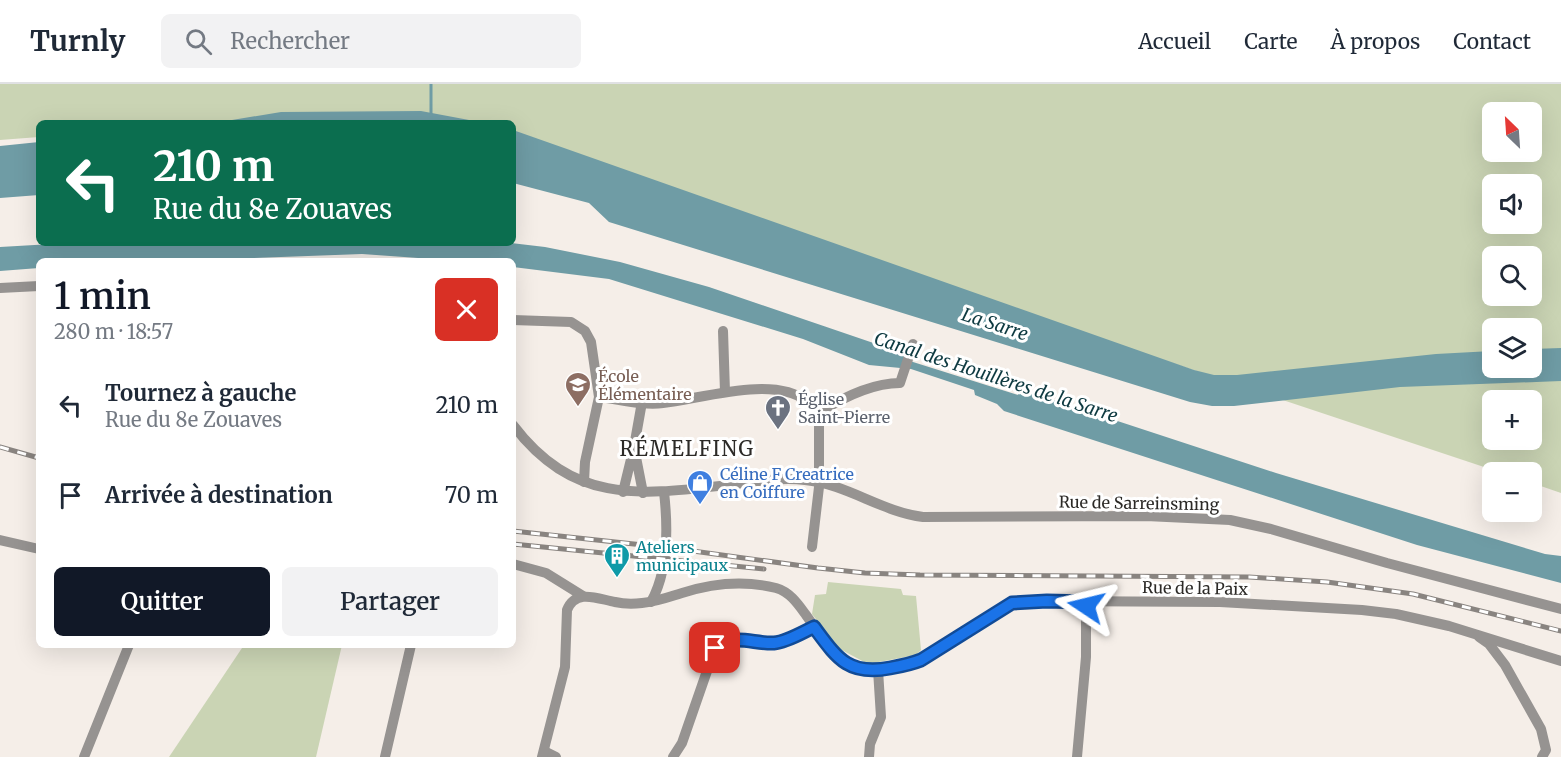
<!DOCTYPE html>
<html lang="fr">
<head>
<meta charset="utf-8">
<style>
	:root { --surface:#fff; --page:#f2f2f3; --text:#1f2937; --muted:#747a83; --line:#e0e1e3; --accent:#111827 }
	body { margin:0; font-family:Merriweather,serif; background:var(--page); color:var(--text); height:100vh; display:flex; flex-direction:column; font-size:22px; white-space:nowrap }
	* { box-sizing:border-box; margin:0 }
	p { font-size:20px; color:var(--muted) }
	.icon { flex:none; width:33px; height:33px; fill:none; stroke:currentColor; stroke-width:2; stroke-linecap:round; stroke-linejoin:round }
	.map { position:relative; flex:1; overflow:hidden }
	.panel { position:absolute; left:36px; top:174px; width:480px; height:390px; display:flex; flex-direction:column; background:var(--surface); border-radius:9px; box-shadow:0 6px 24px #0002 }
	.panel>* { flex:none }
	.guide { position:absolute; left:36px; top:36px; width:480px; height:126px; border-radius:9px; box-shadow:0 6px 24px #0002; background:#0b6e4f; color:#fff; overflow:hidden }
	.needle { width:39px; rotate:335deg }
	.controls { position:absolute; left:1482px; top:18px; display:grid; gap:12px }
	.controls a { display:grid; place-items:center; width:60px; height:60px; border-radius:9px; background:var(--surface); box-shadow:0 6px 24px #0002; font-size:30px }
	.pin { position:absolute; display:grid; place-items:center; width:51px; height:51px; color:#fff; margin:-26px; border-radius:12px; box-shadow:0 3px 9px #0006 }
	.me { position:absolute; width:66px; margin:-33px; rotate:280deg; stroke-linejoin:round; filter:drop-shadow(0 0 4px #0008) }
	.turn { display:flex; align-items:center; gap:21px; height:126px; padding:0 18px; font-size:27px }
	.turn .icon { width:78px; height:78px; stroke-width:2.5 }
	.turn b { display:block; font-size:42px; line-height:51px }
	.round { display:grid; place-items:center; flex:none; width:63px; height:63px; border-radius:9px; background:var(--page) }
	.overview { display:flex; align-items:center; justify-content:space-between; height:102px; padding:0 18px }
	h1 { font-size:36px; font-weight:600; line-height:45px; color:var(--accent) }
	.cta { display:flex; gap:12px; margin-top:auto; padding:12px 18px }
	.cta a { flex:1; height:69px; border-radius:9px; background:var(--accent); color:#fff; font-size:24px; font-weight:600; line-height:69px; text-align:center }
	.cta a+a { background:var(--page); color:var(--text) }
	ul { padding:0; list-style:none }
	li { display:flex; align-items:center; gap:18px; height:90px; padding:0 18px }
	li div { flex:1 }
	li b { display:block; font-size:22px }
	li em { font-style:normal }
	header { display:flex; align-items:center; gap:36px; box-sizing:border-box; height:84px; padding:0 30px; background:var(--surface); border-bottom:2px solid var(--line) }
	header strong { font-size:28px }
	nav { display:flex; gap:33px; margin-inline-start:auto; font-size:21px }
	.search { width:420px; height:54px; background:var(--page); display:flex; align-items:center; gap:15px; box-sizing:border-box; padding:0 21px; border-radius:9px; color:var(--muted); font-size:22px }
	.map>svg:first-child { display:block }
</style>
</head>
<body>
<header>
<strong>Turnly</strong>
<div class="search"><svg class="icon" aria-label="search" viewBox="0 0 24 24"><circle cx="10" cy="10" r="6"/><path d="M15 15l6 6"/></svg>Rechercher</div>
<nav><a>Accueil</a><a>Carte</a><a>À propos</a><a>Contact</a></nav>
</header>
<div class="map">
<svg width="1561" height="673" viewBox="0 0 1561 673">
	<rect width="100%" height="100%" fill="#f5eee8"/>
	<!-- green -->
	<g fill="#cad4b4" fill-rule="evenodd">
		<path d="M0,0h1561v409l-29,-10v-11h-33l-399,-133 -587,-204v-12h-474v14l-39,3zM1492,28h40v40h-40zM1492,100h40v40h-40zM1492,172h40v40h-40zM1492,244h40v40h-40zM1492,316h40v40h-40z"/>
		<path d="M828,498l73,7 2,6 13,1 5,54 -5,5 -48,9 -30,-16 -26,-34 3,-19 11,-1z"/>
		<path d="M244,561h98l-26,112h-147z"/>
	</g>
	<!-- water -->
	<g fill="#6f9ca5">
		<path d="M421,27l64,12h-271l67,-11z"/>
		<path d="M513,46l681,240 20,5h23l199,-21 56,-3v17h40v-19l29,-1v33l-161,6 -166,19h-22l-22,-4 -581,-180 -20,-19 -76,-20z"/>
		<path d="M39,58v53l-39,3v-52z"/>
		<path d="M69,159h442l34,4 75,15 89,25 182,62 22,13 105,33 2,-6 256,84 269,81 16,2v27l-144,-38 -413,-134 -7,-7 -22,-9 -1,-5 -63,-21 -42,-4 -66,-26 -194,-60 -96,-12v-6h-53l-98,-7 -186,7h-137v7l-39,3v-24z"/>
	</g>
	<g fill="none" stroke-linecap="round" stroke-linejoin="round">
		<!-- stream -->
		<path stroke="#6f9ca5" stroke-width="3" d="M431,0v39"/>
		<!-- minor -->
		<g stroke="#969391" stroke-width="10">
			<path d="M0,204l39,-2"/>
			<path d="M513,236l58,2 14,9 6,11 8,55 -14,65 -1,20"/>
			<path d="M723,247l2,61"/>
			<path d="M599,313c19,2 45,9 64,6 37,-4 111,-28 143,-2 7,5 12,8 13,17v69l-7,60"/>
			<path d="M818,329c24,-15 53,-30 82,-30l13,-39"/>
			<path d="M513,341c63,83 133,69 224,59 22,-3 46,-7 68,-4 42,4 77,32 118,37l223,-1 84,4 41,9 116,34 174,46"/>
			<path d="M634,363l8,-45"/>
			<path d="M623,408l11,-45 9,46"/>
			<path d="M0,456l39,9"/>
			<path d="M513,480l33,9 37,23"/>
			<path d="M651,518c18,-32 17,-75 13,-110"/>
			<path d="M1479,553l10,7 16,21 36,64 5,21 -4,7"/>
			<path d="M544,667l12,6"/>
			<path d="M84,673l45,-112"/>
			<path d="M385,673l26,-112"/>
			<path d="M542,673l23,-90 2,-57c9,-22 31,-11 48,-8 9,2 18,2 27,1 14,-1 27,-6 40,-10 31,-10 62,-13 94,-5 14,4 22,16 30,27 26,36 35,62 84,53 11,-2 21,-4 31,-8l91,-57 34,-2 174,1 142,8 34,4 53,12 112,35"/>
			<path d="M673,673l9,-14 33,-95c18,-15 38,-4 59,-5 13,-1 29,-11 40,-16"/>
			<path d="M869,673l1,-13 11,-27 -3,-47"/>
			<path d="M1077,673l9,-100v-55"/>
		</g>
		<defs>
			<g id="rail">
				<path d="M0,363l39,11"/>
				<path d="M513,447l158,17 147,20 47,5 55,2 329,2 78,5 86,12 148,37"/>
				<path d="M513,460l251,25"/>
			</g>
		</defs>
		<!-- rail casing -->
		<use href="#rail" stroke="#898480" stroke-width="5"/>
		<!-- rail -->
		<use href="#rail" stroke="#fff" stroke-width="3" stroke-dasharray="9" stroke-linecap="butt"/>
	</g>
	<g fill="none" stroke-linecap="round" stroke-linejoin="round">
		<defs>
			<path id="route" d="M715,564c18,-15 38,-4 59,-5 13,-1 29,-11 40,-16 23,31 34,49 76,41 11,-2 21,-4 31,-8l91,-57 35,-2 39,1v4"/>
		</defs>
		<!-- route casing -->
		<use href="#route" stroke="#114b97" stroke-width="15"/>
		<!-- route -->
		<use href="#route" stroke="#1a73e8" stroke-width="10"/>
	</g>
	<!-- icons -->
	<defs>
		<symbol id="school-pin" viewBox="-11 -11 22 30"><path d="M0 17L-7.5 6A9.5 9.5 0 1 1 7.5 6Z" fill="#8d6e63" stroke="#fff"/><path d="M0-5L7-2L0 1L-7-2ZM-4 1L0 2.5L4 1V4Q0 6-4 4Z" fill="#fff"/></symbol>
		<symbol id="church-pin" viewBox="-11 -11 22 30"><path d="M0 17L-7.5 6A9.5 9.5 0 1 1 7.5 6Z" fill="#6b7280" stroke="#fff"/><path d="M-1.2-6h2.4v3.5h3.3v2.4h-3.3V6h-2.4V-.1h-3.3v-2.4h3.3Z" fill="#fff"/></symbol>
		<symbol id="shop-pin" viewBox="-11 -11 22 30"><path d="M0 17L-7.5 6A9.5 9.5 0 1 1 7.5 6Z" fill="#3f7fe0" stroke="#fff"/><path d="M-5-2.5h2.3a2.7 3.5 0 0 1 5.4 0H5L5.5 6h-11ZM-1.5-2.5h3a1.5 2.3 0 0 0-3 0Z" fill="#fff"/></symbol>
		<symbol id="building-pin" viewBox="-11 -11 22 30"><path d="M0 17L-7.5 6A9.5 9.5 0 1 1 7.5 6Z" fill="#0f9aa8" stroke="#fff"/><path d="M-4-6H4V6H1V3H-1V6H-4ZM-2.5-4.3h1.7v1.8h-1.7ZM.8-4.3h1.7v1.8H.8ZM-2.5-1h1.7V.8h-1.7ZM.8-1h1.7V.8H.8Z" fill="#fff"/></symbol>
	</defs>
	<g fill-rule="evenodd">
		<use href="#school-pin" x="563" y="286" width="30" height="40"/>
		<use href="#church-pin" x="763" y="309" width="30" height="40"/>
		<use href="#shop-pin" x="685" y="384" width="30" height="40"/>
		<use href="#building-pin" x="602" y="457" width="30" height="40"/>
	</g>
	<g text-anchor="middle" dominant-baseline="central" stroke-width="6" stroke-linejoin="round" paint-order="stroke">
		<!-- education labels -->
		<g font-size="16" fill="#785e54" stroke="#fff" text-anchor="start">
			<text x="598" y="292">École<tspan x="598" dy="18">Élémentaire</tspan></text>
		</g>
		<!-- worship labels -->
		<g font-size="16" fill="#5b616d" stroke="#fff" text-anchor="start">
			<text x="798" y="315">Église<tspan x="798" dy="18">Saint-Pierre</tspan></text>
		</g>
		<!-- shop labels -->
		<g font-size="16" fill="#366cbe" stroke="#fff" text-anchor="start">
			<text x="720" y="390">Céline F Creatrice<tspan x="720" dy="18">en Coiffure</tspan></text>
		</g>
		<!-- street labels -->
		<g font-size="16" fill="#2c2a27" stroke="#fff">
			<text transform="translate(1139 419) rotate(1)">Rue de Sarreinsming</text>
			<text transform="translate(1195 504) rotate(1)">Rue de la Paix</text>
		</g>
		<!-- culture labels -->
		<g font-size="16" fill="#0d838f" stroke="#fff" text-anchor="start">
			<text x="636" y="463">Ateliers<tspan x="636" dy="18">municipaux</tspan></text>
		</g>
		<!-- water labels -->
		<g font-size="18" font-style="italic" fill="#0e3a41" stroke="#fff">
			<text transform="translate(995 240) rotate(18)">La Sarre</text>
			<text transform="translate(996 293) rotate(18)">Canal des Houillères de la Sarre</text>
		</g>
		<!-- quarter labels -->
		<g font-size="20" letter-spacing="1.5" fill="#2c2a27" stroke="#fff">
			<text x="687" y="364">RÉMELFING</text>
		</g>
	</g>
</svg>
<div class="controls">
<a><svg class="needle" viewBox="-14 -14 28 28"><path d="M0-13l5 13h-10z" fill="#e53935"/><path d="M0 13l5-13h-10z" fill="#747a83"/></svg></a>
<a><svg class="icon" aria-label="sound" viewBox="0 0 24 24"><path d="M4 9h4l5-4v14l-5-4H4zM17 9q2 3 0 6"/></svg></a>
<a><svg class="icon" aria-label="search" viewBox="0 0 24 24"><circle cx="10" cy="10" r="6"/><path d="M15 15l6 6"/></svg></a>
<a><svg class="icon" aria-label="layers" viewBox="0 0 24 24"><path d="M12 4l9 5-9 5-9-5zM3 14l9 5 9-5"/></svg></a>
<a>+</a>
<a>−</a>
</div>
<div class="pin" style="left:715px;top:564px;background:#d93025"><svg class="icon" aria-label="arrive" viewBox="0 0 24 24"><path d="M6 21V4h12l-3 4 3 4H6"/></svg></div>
<svg class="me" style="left:1086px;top:522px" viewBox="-20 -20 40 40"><path d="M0-17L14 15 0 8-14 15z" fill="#1a73e8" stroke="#fff" stroke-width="4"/></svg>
<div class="guide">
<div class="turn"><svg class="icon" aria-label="left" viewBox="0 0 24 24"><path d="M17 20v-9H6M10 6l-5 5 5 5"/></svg><div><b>210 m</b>Rue du 8e Zouaves</div></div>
</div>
<section class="panel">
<div class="overview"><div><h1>1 min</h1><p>280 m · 18:57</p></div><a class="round" style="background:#d93025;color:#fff"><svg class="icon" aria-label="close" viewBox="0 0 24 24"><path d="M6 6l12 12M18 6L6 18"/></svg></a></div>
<ul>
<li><svg class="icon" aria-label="left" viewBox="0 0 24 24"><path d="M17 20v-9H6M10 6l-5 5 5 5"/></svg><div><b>Tournez à gauche</b><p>Rue du 8e Zouaves</p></div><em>210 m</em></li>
<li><svg class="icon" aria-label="arrive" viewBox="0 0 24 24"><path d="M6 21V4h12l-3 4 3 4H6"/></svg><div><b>Arrivée à destination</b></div><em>70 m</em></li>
</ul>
<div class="cta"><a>Quitter</a><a>Partager</a></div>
</section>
</div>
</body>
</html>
